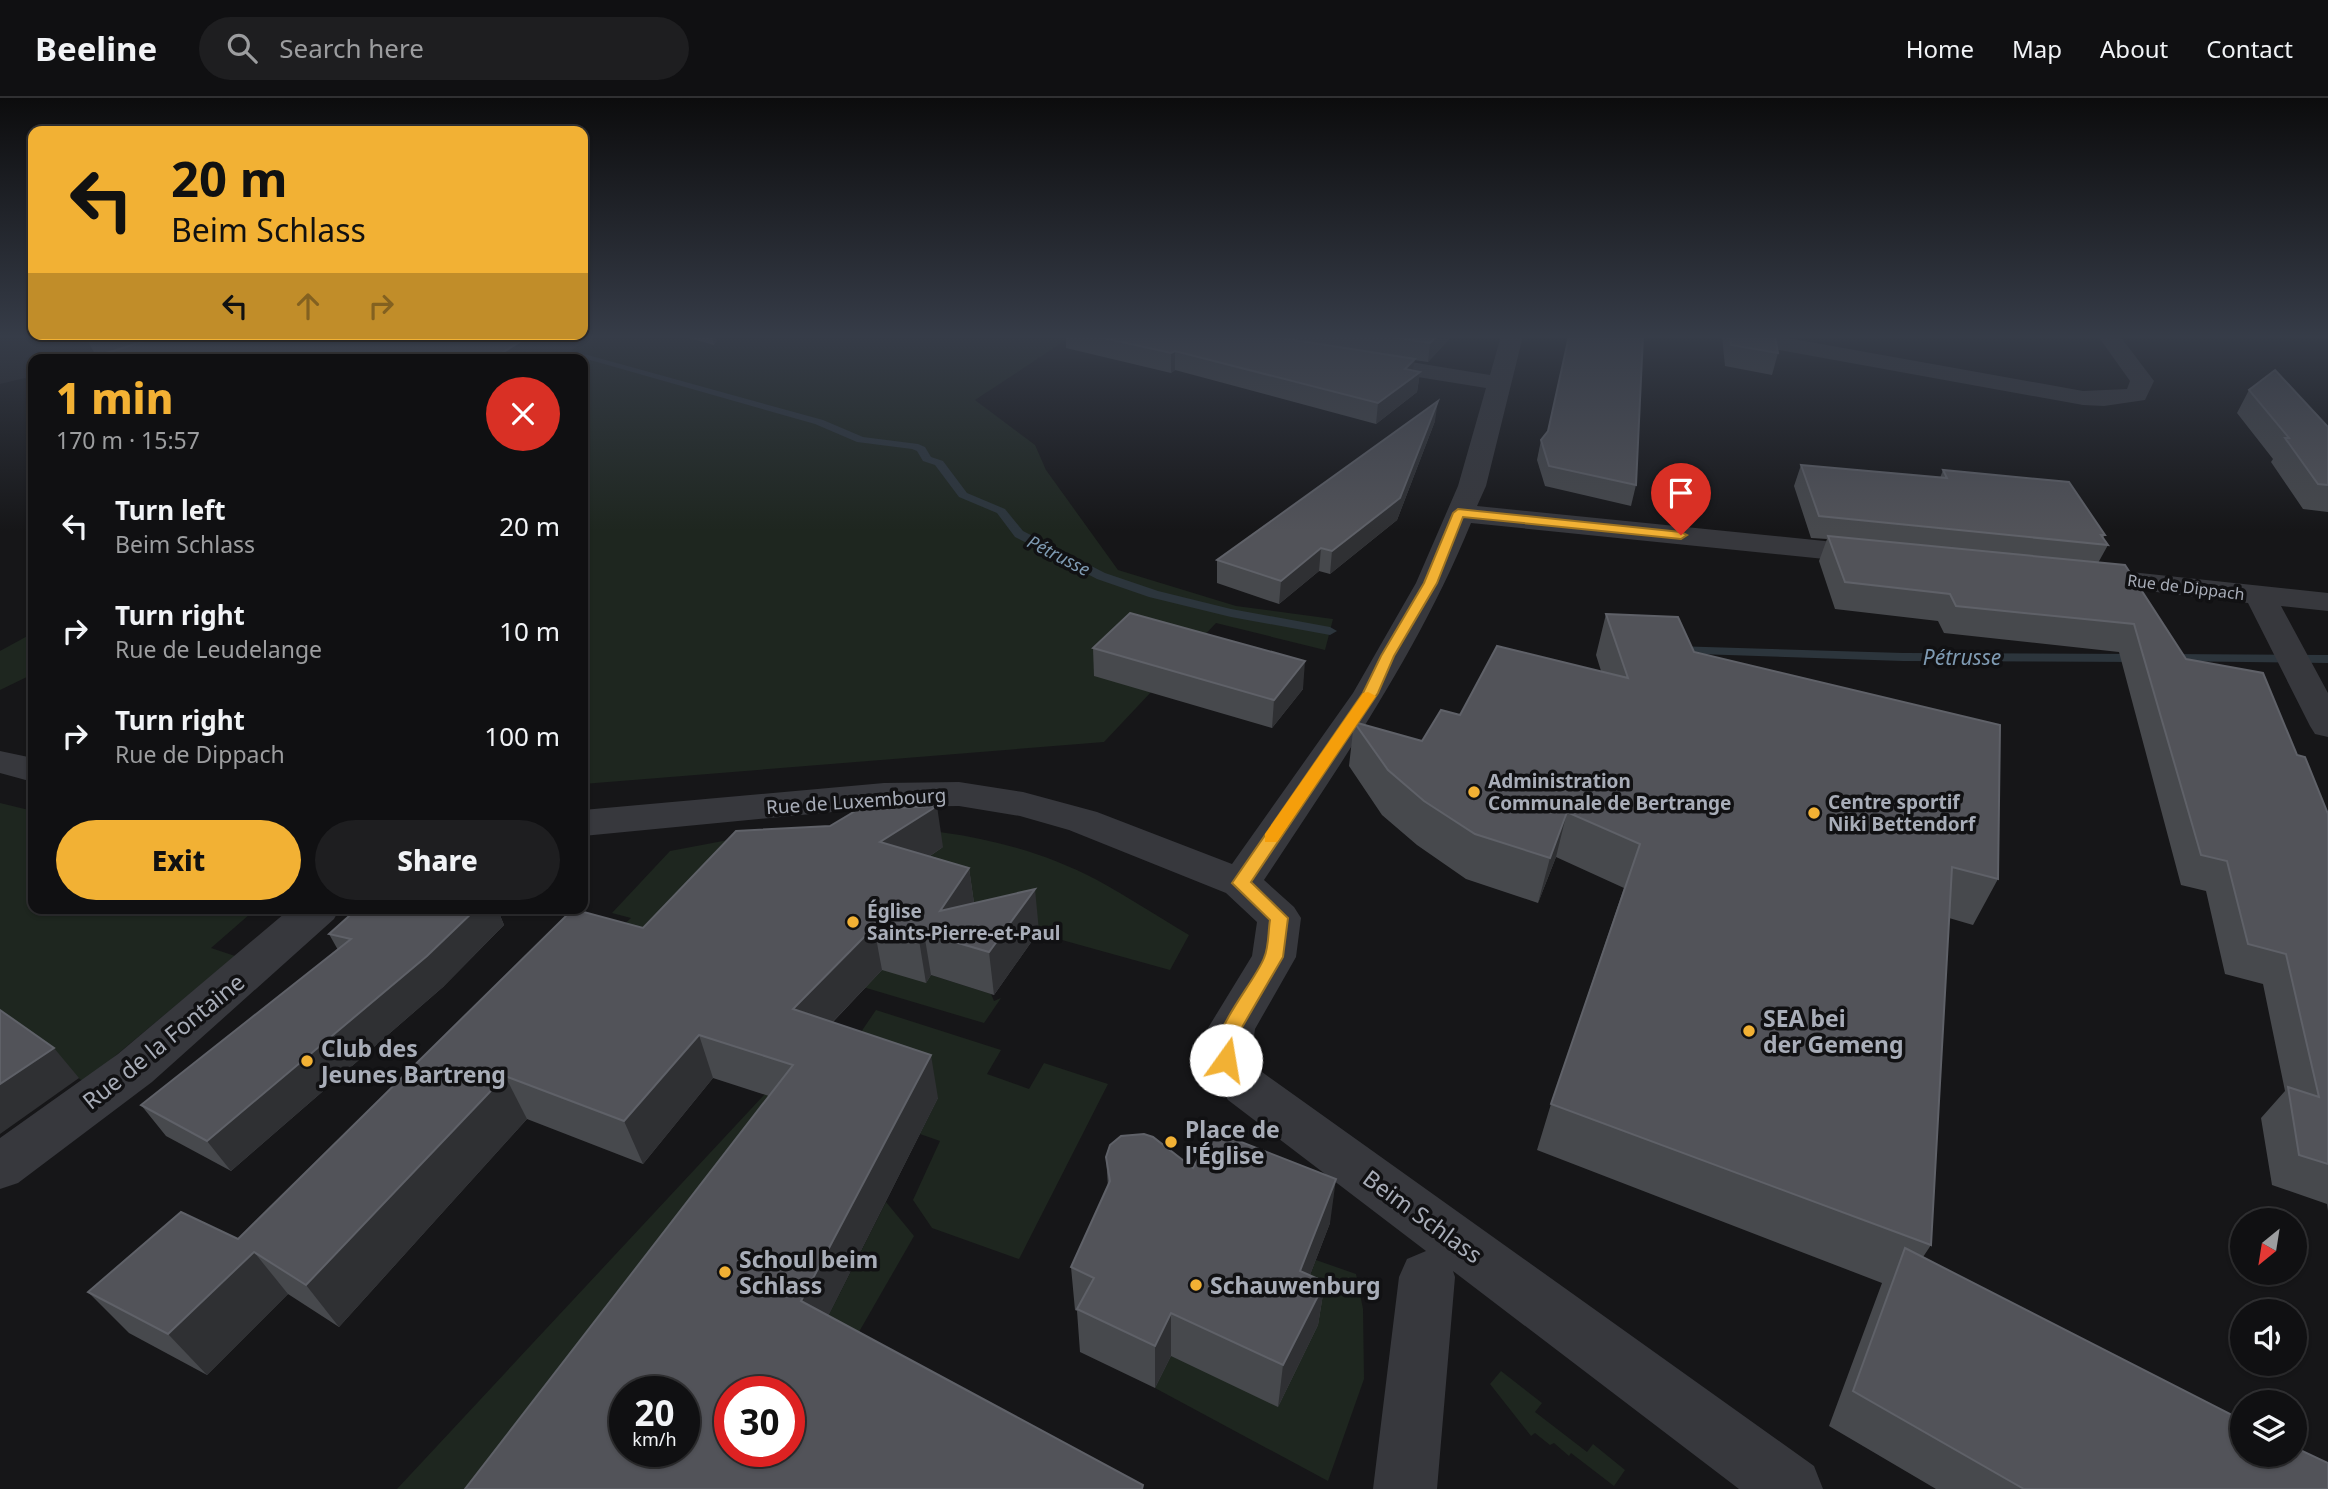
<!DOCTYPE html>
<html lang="en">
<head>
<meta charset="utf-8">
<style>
	:root { --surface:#101012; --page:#1e1e20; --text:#f1f3f6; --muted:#9c9d9f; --line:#303032; --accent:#f2b134 }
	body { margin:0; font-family:"Noto Sans",sans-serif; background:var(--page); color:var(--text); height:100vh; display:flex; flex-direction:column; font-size:26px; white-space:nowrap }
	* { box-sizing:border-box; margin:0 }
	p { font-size:23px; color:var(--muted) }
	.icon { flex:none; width:38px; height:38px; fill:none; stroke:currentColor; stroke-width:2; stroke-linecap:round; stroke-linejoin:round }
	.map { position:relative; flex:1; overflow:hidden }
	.details { position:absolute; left:28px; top:256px; width:560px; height:560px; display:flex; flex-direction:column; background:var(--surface); border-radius:14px; box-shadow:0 2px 5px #0004,0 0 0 2px var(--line) }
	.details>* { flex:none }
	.banner { position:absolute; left:28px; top:28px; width:560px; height:214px; border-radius:14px; box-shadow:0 2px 5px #0004,0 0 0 2px var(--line); background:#f2b134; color:#111; overflow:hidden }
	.needle { width:46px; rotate:210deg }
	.controls { position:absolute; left:2230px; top:1110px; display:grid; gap:14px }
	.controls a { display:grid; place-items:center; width:77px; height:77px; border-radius:50%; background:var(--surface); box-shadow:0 2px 5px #0004,0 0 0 2px var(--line); font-size:35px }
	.speed { position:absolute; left:609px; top:1278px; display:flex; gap:14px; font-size:35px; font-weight:700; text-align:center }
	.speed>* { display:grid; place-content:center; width:91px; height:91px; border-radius:50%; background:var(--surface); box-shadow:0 2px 5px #0004,0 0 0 2px var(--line); line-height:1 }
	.speed small { font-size:18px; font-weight:400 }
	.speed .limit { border:10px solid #d22; background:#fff; color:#111 }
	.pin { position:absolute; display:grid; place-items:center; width:60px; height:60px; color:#fff; margin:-72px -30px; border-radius:50% 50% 50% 0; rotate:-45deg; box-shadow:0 0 7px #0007 }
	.pin .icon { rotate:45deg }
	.me { position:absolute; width:77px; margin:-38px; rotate:13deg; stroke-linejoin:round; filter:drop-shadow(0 0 5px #0008) }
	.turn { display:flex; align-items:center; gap:24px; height:147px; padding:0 28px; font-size:32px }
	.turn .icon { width:91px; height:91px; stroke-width:2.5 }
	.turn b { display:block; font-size:49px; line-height:60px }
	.lanes { display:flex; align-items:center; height:66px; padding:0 28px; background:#0003; justify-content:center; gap:35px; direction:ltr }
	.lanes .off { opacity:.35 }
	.round { display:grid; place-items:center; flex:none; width:74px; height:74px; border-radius:37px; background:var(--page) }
	.head { display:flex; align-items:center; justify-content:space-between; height:119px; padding:0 28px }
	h1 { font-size:42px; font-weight:800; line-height:52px; color:var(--accent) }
	.action { display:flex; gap:14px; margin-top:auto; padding:14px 28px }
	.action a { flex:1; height:80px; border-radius:42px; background:var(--accent); color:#111; font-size:28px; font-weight:800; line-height:80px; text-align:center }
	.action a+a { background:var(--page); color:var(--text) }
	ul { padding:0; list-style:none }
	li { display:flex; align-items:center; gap:21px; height:105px; padding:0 28px }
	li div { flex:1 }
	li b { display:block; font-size:26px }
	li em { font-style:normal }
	header { display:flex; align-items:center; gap:42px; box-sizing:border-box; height:98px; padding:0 35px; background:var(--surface); border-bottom:2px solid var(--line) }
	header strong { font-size:33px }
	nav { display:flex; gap:38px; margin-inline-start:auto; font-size:24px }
	.search { width:490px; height:63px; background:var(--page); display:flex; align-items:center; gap:18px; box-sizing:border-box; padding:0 24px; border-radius:38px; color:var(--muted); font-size:26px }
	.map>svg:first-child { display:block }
</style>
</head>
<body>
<header>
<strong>Beeline</strong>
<div class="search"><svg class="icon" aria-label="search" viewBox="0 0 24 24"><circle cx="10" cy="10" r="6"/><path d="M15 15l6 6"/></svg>Search here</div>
<nav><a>Home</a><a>Map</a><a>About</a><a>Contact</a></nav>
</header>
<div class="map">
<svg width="2328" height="1391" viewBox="0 0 2328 1391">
	<rect width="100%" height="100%" fill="#161618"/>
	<!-- built -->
	<path fill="#222225" d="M0,238h379l62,23h-408v28l-8,-9 -25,6z"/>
	<!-- green -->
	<g fill="#1e261f">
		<path d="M379,238h693l-97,64 60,45 11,25 72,100 118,36 97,13 -8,31 -109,-27 -112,119 -521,42v-425h-142z"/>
		<path d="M33,535v41l-33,16v-39z"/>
		<path d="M0,705l33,8v97h224l-46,40 24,8 -151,126 -84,-59z"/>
		<path d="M869,728c79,3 158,17 228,54 31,17 62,37 92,55l-19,35 -126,-35 -2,-4 -11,2 -306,-21 -113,24 19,-18 -19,-5 58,-62 122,-23z"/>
		<path d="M870,860l51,23 5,1 5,-7 60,19 3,7 7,-3 -17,25 -121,-36z"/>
		<path d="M876,912l125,40 -14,24 42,15 15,-26 64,21 -89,175 -87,-31 -19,-28 27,-59 -20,-7 18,-36 -101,-34 -314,425h-126l367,-394 97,-63z"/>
		<path d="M886,1104l28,34 -70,122 -29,-16z"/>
		<path d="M1316,1162l40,14 7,35 1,70 -36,102 -173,-93 16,-32 124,-42z"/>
		<path d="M1501,1273l41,32 -7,9 52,40 6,-8 32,26 -11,16 -43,-33 -2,3 -15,-13 -4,2 -15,-12 -4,3 -41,-52z"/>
	</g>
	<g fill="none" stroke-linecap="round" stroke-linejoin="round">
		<!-- stream -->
		<g fill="#2c353c" fill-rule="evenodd">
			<path d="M548,246l275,76 40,17 55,7 7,3 6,10 12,4 24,32 38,16 18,22 82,42 53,18 73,18 99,18 7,4 -7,4 -99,-18 -82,-20 -52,-18 -82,-42 -18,-24 -38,-16 -24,-32 -12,-4 -6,-10 -5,-2 -55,-7 -42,-18 -267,-76z"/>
			<path d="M1673,548l230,7 237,1 7,4 -7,4 -237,-1 -235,-8 -2,-3z"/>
			<path d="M2166,556l162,1v8l-167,-2 -2,-3 2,-3z"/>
		</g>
		<!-- minor -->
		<g fill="#37383d" fill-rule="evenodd">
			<path d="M1501,238h22l-37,150 -9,20 397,40 11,3 4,6 -4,6 -11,3 -403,-41c-52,128 -131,242 -207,357l30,27 7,11 -5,39 -41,72 -4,28 11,15 552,394 9,23h-84l-286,-218 2,6 -18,212h-64l26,-212 8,-18 19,-8 -198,-151 -26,-40 6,-32 44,-72 5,-34 -31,-29 -157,-63 -49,-14 -61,-10 -75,1 -301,29v-26l301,-27 75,-1 64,10 74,20 135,52 121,-171 63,-110 42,-97 28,-98 -124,-20 -11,-7 11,-7 128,21z"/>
			<path d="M1729,238h47l307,55 44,-2 3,-8 -32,-45h22l34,45 -9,19 -41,6 -21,-1 -343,-62z"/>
			<path d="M2084,469l244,26v18l-47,-5 47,87v44l-13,-3 -5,-8 -62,-123 -175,-21 -4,-6 4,-6z"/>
			<path d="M0,653l33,7v24l-33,-9z"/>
			<path d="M291,810h49l-6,11 -182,163 -134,101 -18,6v-51l118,-84z"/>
		</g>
	</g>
	<!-- wall -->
	<g fill="#47494d">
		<path d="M85,238h509l-498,20z"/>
		<path d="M682,238h37l-5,9z"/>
		<path d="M1066,238h386l-24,26 -14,-2 -1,11 7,1 -3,20 -41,32 -201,-54 -4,3 -105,-25z"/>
		<path d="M1722,238h53l3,17 -6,22 -47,-9z"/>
		<path d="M2249,292l79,37v85l-25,-3 -32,-47 2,-3 -36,-46z"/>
		<path d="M1435,323l-38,99 -67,54 -11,-3 -40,33 -62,-21v-23z"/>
		<path d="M1541,342l95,45 -5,21 -86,-20 -8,-26z"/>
		<path d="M1801,367l139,13 3,-8 162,65 -2,3 5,7 -10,18 88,96 111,96 31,59v397l-1,-7 -55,-19 -11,-67 24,-27 -22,-107 -38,-10 -19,-83 -25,-6 -62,-233 -175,-19 -6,-12 -103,-12 -16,-48 8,-22 -16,-1 -17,-52z"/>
		<path d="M1606,516l88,38 304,227 -25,46 -24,-7 -18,327 -8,12 405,232h-392l-107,-63 53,-143 -345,-133 14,-46 73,-216 -68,-31 -18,46 -72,-24 -49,-34 -35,-30 -33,-49 5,-44 68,19 38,-26 141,-44 -5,-16z"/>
		<path d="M1093,550l210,41 -31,39 -178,-52z"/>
		<path d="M943,749l-13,9 39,12 5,35 65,28 -45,64 -63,-20 -5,8 -44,-13 -49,52 105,76 -110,218 -363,173 304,-393 -56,-18 -70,86 -116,-45 -188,208 -51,-33 -81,81 -78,-42 -41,-41 150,-53 405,-311z"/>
		<path d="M358,810h139l7,17 -61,62 -212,184 -65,-35 -25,-31 197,-155 -9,-16z"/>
		<path d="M1106,1059l87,11 137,55 -20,52 15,7 -7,43 -40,82 -107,-51 -16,32 -75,-36 -3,-41 -2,-1 -4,-43 37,-80z"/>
	</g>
	<!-- shaded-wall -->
	<g fill="#2f3033">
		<path d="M530,238h64l-37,23h-62v-2z"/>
		<path d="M712,238h7l-5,9z"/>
		<path d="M1437,238h15l-24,26 2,-19z"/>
		<path d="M1175,253v19l-4,3v-20z"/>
		<path d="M1415,261l-3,18 8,-5 -3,20 -41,32 2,-21 27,-34z"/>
		<path d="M1438,303l-3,20 -38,99 -67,54 2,-23z"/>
		<path d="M1321,450l-2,23 -40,33 2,-23z"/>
		<path d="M1305,563l-2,28 -31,39 2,-28z"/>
		<path d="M937,708l6,41 -55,37 -8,-42z"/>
		<path d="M1567,714l-11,45 -18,46 12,-45z"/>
		<path d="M969,770l6,42 -35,1z"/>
		<path d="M1035,791l4,42 -45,64 -5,-43z"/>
		<path d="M477,810h20l7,17 -61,62 -212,184 -24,-30z"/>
		<path d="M874,829l8,43 -78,82 -11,-43z"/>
		<path d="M924,835l7,42 -5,8 -7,-43z"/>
		<path d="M699,937l14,43 -70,86 -19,-43z"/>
		<path d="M54,950l25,30 -79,56v-50z"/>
		<path d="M931,957l7,43 -123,244 -14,-41z"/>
		<path d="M505,978l22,43 -188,208 -33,-42z"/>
		<path d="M1336,1081l-6,44 -35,91 5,-43z"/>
		<path d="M254,1154l34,42 -81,81 -39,-41z"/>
		<path d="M1325,1184l-7,43 -40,82 5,-42z"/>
		<path d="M1171,1215v43l-16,32v-42z"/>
	</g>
	<!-- building -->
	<g fill="#525359" stroke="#5f6168" stroke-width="2" fill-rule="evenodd">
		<path d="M126,238h404l-35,21 2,2h-403v-2l57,-18z"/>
		<path d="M1095,238h174l146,23 -10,10 15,3 -42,31 -203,-52 -4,2z"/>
		<path d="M1386,238h51l-7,7z"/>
		<path d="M1569,238h74l-7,149 -87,-19 -8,-26 7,-9z"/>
		<path d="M1730,238h45l3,17 -47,-8z"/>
		<path d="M2275,272l53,57v58l-10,-1 -33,-46h4l-40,-48z"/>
		<path d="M1438,303l-38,97 -68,53 -11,-3 -40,33 -64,-21z"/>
		<path d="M1801,367l146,13 -4,-8 126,12 36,53h-4l7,10 -289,-29z"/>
		<path d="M1828,438l297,29 61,94 77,14 34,82 8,2 23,57v350l-29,-9 -11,-68 31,10 -33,-143 -38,-10 -21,-83 -26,-6 -67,-231 -178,-18 -6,-12 -105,-12z"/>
		<path d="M1130,515l175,48 -31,39 -181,-52z"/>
		<path d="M1606,516l72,3 16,35 306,73 -2,154 -46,-12 -21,378 -380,-141 89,-260 -73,-32 -17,46 -75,-24 -51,-33 -36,-31 -34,-48 68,19 19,-31 19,5 37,-69 131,32z"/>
		<path d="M937,708l-57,36 89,26 -29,43 95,-22 -46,63 -65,-19 -5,7 -45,-13 -81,82 138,46 -130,246 342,184 -1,4h-677l328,-424 -94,-30 -75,86 -119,-45 -199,209 -52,-33 -86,82 -80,-42 93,-80 57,27 335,-330 70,19 93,-97 94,-5 27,-16zM625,1293h59v60h-59zM730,1293h59v60h-59z"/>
		<path d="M358,810h119l-50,48 -220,185 -66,-36 210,-166 -22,-5z"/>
		<path d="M0,912l54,38 -54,36z"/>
		<path d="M1213,1033l123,48 -36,92 25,11 -42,83 -112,-52 -16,33 -78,-37 17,-31 -23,-11 39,-86 -4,-24 4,-12 11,-9 23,-2 9,3 40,31z"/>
		<path d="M1905,1150l337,172v34h52v-7l34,16v26h-304l-171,-98z"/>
	</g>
	<!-- sky -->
	<linearGradient id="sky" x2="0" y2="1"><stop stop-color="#0c0c0d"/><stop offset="0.55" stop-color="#363c48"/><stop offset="1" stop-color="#363c48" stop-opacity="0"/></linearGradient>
	<rect width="2328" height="433" fill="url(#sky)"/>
	<!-- route -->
	<path fill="#f2b134" stroke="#9d7322" stroke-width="2" d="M1458,411l223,23 6,3 -6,4 -218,-22 -26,66 -43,73 -16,37 -127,189 37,36 -5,39 -42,72 -8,36h-15c-14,-28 36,-81 46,-107 5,-11 4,-26 6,-38l-38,-37 131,-190 18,-37 43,-73 29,-70z"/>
	<!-- slow -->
	<path fill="#f59e0b" d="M1368,594l8,4 -99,146h-12v-8l98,-141z"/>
	<!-- markers -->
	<g fill="#f2b134" stroke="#111113" stroke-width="2.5">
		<circle cx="1474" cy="694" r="7"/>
		<circle cx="1814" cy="715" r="7"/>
		<circle cx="853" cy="824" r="7"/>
		<circle cx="1749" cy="933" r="7"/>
		<circle cx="307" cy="963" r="7"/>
		<circle cx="1171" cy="1044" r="7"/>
		<circle cx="725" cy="1174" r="7"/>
		<circle cx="1196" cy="1187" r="7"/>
	</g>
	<g text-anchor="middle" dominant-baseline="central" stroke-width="7" stroke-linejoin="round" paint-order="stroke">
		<!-- far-street labels -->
		<g font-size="16" fill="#a8adb8" stroke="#111113">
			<text transform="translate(2186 489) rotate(7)">Rue de Dippach</text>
		</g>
		<!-- far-water labels -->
		<g font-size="18" font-style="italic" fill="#7f9bb3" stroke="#111113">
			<text transform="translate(1059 457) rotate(27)">Pétrusse</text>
		</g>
		<!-- poi labels -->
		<g font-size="19" font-weight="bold" fill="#a8adb8" stroke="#111113" text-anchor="start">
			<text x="1488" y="683">Administration<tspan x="1488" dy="22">Communale de Bertrange</tspan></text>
			<text x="1828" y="704">Centre sportif<tspan x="1828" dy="22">Niki Bettendorf</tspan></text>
			<text x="867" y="813">Église<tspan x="867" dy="22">Saints-Pierre-et-Paul</tspan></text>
		</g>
		<!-- street labels -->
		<g font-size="19" fill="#a8adb8" stroke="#111113">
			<text transform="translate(856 703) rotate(-4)">Rue de Luxembourg</text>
		</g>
		<!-- water labels -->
		<g font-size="21" font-style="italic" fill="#7f9bb3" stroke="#111113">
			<text x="1962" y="559">Pétrusse</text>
		</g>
		<!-- near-poi labels -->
		<g font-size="23" font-weight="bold" fill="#a8adb8" stroke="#111113" text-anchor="start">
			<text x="1763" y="920">SEA bei<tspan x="1763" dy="26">der Gemeng</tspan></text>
			<text x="321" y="950">Club des<tspan x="321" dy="26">Jeunes Bartreng</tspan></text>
			<text x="1185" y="1031">Place de<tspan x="1185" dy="26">l'Église</tspan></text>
			<text x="739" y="1161">Schoul beim<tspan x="739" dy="26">Schlass</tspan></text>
			<text x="1210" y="1187">Schauwenburg</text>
		</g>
		<!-- near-street labels -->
		<g font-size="23" fill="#a8adb8" stroke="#111113">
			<text transform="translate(163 943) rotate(-39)">Rue de la Fontaine</text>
			<text transform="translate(1423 1118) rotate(36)">Beim Schlass</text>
		</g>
	</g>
</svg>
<div class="controls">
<a><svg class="needle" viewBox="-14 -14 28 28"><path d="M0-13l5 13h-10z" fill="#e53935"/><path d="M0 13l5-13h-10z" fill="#9c9d9f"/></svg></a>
<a><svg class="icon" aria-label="sound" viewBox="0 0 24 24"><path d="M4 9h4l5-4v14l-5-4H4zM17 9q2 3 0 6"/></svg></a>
<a><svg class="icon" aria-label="layers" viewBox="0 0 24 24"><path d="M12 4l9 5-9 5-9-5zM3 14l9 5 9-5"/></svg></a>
</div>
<div class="speed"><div>20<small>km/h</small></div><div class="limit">30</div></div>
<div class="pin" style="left:1681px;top:437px;background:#d93025"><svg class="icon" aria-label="arrive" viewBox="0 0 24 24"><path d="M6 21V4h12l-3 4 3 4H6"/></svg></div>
<svg class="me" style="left:1226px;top:962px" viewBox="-20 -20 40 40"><circle r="19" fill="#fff"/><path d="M0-13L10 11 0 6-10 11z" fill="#f2b134"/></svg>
<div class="banner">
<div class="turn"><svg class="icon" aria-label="left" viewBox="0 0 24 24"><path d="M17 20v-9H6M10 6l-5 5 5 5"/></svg><div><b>20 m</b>Beim Schlass</div></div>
<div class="lanes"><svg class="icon" aria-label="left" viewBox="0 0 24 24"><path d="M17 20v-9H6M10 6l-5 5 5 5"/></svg><svg class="icon off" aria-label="ahead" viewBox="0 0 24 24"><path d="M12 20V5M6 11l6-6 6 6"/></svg><svg class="icon off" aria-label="right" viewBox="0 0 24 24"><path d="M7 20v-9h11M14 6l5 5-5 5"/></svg></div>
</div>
<section class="details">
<div class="head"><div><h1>1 min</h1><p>170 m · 15:57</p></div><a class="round" style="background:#d93025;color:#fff"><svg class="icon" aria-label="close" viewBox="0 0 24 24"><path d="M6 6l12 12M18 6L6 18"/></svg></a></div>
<ul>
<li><svg class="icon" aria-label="left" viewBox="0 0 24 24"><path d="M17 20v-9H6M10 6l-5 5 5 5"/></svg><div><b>Turn left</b><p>Beim Schlass</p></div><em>20 m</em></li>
<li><svg class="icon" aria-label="right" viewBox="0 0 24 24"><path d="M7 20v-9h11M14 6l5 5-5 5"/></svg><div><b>Turn right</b><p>Rue de Leudelange</p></div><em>10 m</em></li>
<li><svg class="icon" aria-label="right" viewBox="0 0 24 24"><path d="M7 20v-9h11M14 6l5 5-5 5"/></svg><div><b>Turn right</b><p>Rue de Dippach</p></div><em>100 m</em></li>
</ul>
<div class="action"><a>Exit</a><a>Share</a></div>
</section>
</div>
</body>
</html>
